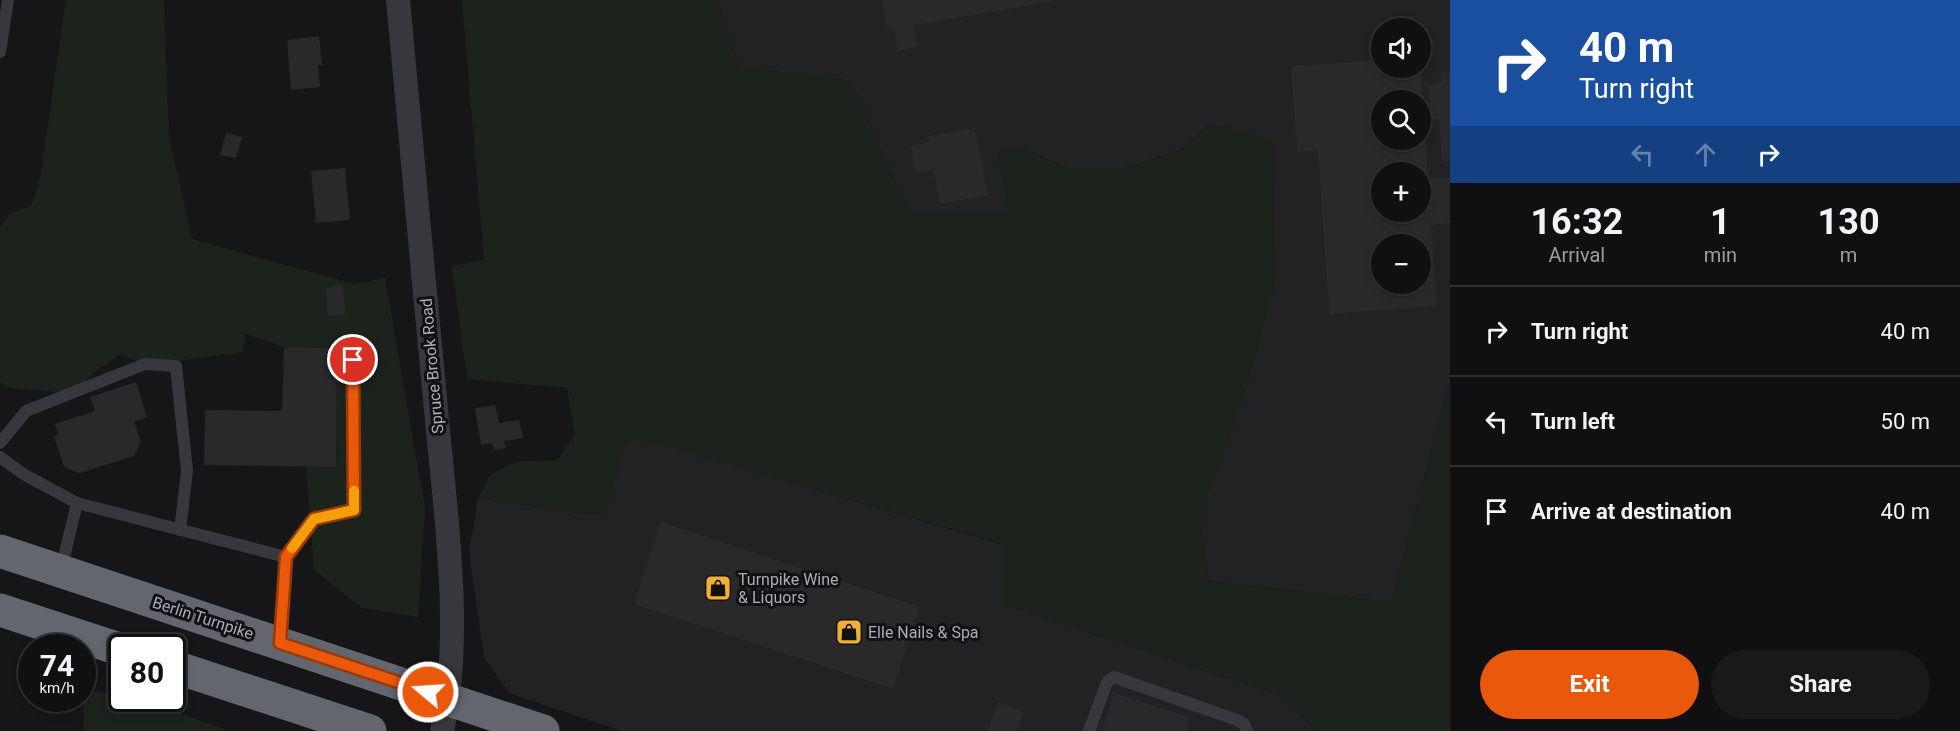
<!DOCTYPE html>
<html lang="en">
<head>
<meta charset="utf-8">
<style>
	:root { --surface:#101012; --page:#19191b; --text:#f1f3f6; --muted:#9c9d9f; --line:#303032; --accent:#ea580c }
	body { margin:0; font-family:Roboto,sans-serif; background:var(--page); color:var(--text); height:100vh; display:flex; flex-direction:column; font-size:22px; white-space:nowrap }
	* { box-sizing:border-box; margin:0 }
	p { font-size:20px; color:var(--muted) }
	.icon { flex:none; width:33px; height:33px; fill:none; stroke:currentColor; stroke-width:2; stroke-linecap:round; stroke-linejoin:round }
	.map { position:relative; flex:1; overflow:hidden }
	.sheet { display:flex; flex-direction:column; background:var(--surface); width:510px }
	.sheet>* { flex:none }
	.top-card { background:#1a4fa0; color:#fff; overflow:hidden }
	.tools { position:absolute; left:1371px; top:18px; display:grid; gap:12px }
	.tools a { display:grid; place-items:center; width:60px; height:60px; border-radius:50%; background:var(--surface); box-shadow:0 3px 9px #0003,0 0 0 2px var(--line); font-size:30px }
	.speed { position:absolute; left:18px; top:634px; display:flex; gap:12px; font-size:30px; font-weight:700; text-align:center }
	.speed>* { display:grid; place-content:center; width:78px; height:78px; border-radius:50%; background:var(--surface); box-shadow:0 3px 9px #0003,0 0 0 2px var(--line); line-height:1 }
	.speed small { font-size:15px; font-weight:400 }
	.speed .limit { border:3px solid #111; border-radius:9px; background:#fff; color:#111 }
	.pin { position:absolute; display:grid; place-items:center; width:51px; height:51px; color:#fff; margin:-26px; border:3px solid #fff; border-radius:50%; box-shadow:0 2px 6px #0007 }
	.me { position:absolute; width:66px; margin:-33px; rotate:288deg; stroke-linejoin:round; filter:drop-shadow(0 0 4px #0008) }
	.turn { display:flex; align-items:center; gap:21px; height:126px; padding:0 30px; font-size:27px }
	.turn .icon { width:78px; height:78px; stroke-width:2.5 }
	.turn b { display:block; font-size:42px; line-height:51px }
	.lanes { display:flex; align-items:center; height:57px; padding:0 30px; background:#0003; justify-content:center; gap:30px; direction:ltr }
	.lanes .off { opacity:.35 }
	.eta { display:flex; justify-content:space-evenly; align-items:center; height:102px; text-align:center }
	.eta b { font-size:36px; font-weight:700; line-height:42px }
	.cta { display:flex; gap:12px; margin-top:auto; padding:12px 30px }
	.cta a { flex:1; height:69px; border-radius:36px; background:var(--accent); color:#fff; font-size:24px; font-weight:700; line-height:69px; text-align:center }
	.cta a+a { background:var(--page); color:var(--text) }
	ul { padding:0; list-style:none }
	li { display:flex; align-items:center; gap:18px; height:90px; padding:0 30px; border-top:2px solid var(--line) }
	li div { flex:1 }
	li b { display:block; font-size:22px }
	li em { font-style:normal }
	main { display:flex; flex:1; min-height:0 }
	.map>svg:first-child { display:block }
</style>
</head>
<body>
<main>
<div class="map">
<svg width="1450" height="731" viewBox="0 0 1450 731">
	<rect width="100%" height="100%" fill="#161618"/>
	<!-- built -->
	<g fill="#222225" fill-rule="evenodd">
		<path d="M717,0h733v386h-2l-56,216 -183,-21 -9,-64 49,-138 -38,-256 -28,26 -58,19h-57l-43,-18 -28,-1 12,61h-101l-56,-129 -112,-14zM1382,28h38v40h-38zM1382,100h38v40h-38zM1382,172h38v40h-38zM1382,244h38v40h-38z"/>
		<path d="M638,438l364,106v60l283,93 30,34h-693l-113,-38 -25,-36 -15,-104 9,-55 100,15 28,-1 18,-68z"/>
	</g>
	<!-- green -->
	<g fill="#1c231d">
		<path d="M66,0h98l5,136 23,103 162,45 31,-6 40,230 -7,109 -56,-9 -48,-38 -8,-103h30l1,-119 -53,-1 -38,-13 -3,18 -96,13 -26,-11 -26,18 -22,21 -64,-5 -9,-5v-156l10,-14 21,-7 9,-28z"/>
		<path d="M462,0h255l23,67 112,14 56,129h100l-11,-62 28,2 43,18h57l58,-19 28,-26 61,17 4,139 -27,100 -49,138 9,64 183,21 56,-216h2v345h-135l-30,-34 -284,-93 1,-61 -364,-104 -14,5 -18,68 -28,1 -100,-15 12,-23 25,-13 43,-2 17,-27 -8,-45 -100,-9 -15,-113 32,-6z"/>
		<path d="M83,689l38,7 1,3h15l93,32h-146z"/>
	</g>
	<!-- building -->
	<g fill="#29292c" fill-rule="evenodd">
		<path d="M882,0h172v1l-140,24 4,22 -21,4 -3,-21 -6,1z"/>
		<path d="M319,36l3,29h-4l2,22 -29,3 -4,-50z"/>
		<path d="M1382,60v8h39l7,111 22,-2v46l-19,2 6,81 -108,8 -11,-163 -21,1 -6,-86zM1382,100h38v40h-38zM1382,172h38v40h-38zM1382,244h38v40h-38z"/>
		<path d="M1450,72v89l-8,1 -3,-43 -9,1 -2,-35 9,-1v-2h4l-1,-9z"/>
		<path d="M975,128l13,67 -48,9 -7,-34 -17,4 -5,-28 18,-4 -1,-6z"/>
		<path d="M226,133l16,4 -6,21 -16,-3z"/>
		<path d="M345,168l5,52 -34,3 -5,-52z"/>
		<path d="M343,285l2,30 -17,1 -2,-29z"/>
		<path d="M284,347l53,1 -1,119 -132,-2 1,-55 77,1z"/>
		<path d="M136,382l11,35 -13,5 7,20 -7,14 -55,17 -15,-6 -10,-31 4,-2 -3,-10 40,-13 -5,-14z"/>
		<path d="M495,405l4,18 20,-3 4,18 -19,3 2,7 -12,2 -2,-7 -11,2 -6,-37z"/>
		<path d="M661,522l259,85 -27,82 -259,-85z"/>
		<path d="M1114,693l76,24 -4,14h-84z"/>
		<path d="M998,702l26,10 -7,19h-30z"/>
	</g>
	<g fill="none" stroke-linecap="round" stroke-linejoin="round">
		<!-- lane -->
		<g stroke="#37383d" stroke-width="12">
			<path d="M0,52l8,-52"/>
			<path d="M0,443l26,-32 119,-47 31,2 11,105 -7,59"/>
			<path d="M0,457l25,18 52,28"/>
			<path d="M286,557l28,-38 40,-9 -1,-150"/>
			<path d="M61,570l16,-67 209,54 -6,85"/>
			<path d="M1089,731l18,-49 7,-5 123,43 7,4 3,7"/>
		</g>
		<!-- street -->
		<path stroke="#37383d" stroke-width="24" d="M398,0c12,140 26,280 39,420 9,97 26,215 5,311"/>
		<!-- highway -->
		<g stroke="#63666e" stroke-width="33">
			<path d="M0,551l543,180"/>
			<path d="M0,610l122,40"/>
			<path d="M172,666l198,65"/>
		</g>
	</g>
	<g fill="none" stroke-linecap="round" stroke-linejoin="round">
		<defs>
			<path id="route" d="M353,360l1,150 -40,9 -28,38 -6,86 148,49"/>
		</defs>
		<!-- route casing -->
		<use href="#route" stroke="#983908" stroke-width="15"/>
		<!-- route -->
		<use href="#route" stroke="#ea580c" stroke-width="10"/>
		<!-- slow -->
		<path stroke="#f59e0b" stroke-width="10" d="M292,548l22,-29 40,-9v-19"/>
	</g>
	<!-- icons -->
	<defs>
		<symbol id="shop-square" viewBox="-11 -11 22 22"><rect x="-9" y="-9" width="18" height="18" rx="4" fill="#f2b134" stroke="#111113"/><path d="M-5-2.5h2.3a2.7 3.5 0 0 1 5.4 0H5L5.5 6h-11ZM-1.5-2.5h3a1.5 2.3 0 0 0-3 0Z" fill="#111"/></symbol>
	</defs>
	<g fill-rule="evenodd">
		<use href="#shop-square" x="703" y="573" width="30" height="30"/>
		<use href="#shop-square" x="834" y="617" width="30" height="30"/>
	</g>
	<g text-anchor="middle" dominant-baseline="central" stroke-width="6" stroke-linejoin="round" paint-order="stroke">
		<!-- street labels -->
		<g font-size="16" fill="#a8adb8" stroke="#111113">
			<text transform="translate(432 366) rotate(-95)">Spruce Brook Road</text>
			<text transform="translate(203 618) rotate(18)">Berlin Turnpike</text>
		</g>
		<!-- poi labels -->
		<g font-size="16" fill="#a8adb8" stroke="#111113" text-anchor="start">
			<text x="738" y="579">Turnpike Wine<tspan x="738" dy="18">&amp; Liquors</tspan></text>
			<text x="868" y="632">Elle Nails &amp; Spa</text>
		</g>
	</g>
</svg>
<div class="tools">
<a><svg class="icon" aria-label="sound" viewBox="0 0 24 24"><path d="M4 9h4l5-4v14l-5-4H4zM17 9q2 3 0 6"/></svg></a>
<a><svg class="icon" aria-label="search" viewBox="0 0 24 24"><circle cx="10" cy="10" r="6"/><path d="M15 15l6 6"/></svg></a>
<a>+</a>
<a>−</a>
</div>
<div class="speed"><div>74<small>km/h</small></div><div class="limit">80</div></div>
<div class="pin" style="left:353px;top:360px;background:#d93025"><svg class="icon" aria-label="arrive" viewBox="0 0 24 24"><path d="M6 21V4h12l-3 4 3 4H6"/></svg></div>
<svg class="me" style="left:428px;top:692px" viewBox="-20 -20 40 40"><circle r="17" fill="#ea580c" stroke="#fff" stroke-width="3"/><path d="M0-11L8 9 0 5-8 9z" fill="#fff"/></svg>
</div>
<section class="sheet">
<div class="top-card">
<div class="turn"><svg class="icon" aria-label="right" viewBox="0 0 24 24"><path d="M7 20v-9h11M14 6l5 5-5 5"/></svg><div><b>40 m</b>Turn right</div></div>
<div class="lanes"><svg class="icon off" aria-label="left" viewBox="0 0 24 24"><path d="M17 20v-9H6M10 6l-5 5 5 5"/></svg><svg class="icon off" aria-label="ahead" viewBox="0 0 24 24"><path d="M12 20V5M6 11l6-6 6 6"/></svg><svg class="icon" aria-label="right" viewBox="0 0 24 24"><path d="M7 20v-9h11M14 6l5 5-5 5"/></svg></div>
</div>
<div class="eta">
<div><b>16:32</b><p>Arrival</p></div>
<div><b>1</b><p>min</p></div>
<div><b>130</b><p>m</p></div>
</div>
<ul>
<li><svg class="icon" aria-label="right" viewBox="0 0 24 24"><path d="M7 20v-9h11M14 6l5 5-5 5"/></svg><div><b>Turn right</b></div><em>40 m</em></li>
<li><svg class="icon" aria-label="left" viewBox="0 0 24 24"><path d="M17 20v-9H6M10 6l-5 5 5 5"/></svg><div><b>Turn left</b></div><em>50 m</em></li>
<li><svg class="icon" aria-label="arrive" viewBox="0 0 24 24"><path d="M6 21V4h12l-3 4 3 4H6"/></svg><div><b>Arrive at destination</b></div><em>40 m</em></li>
</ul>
<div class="cta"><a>Exit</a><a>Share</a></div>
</section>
</main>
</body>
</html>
